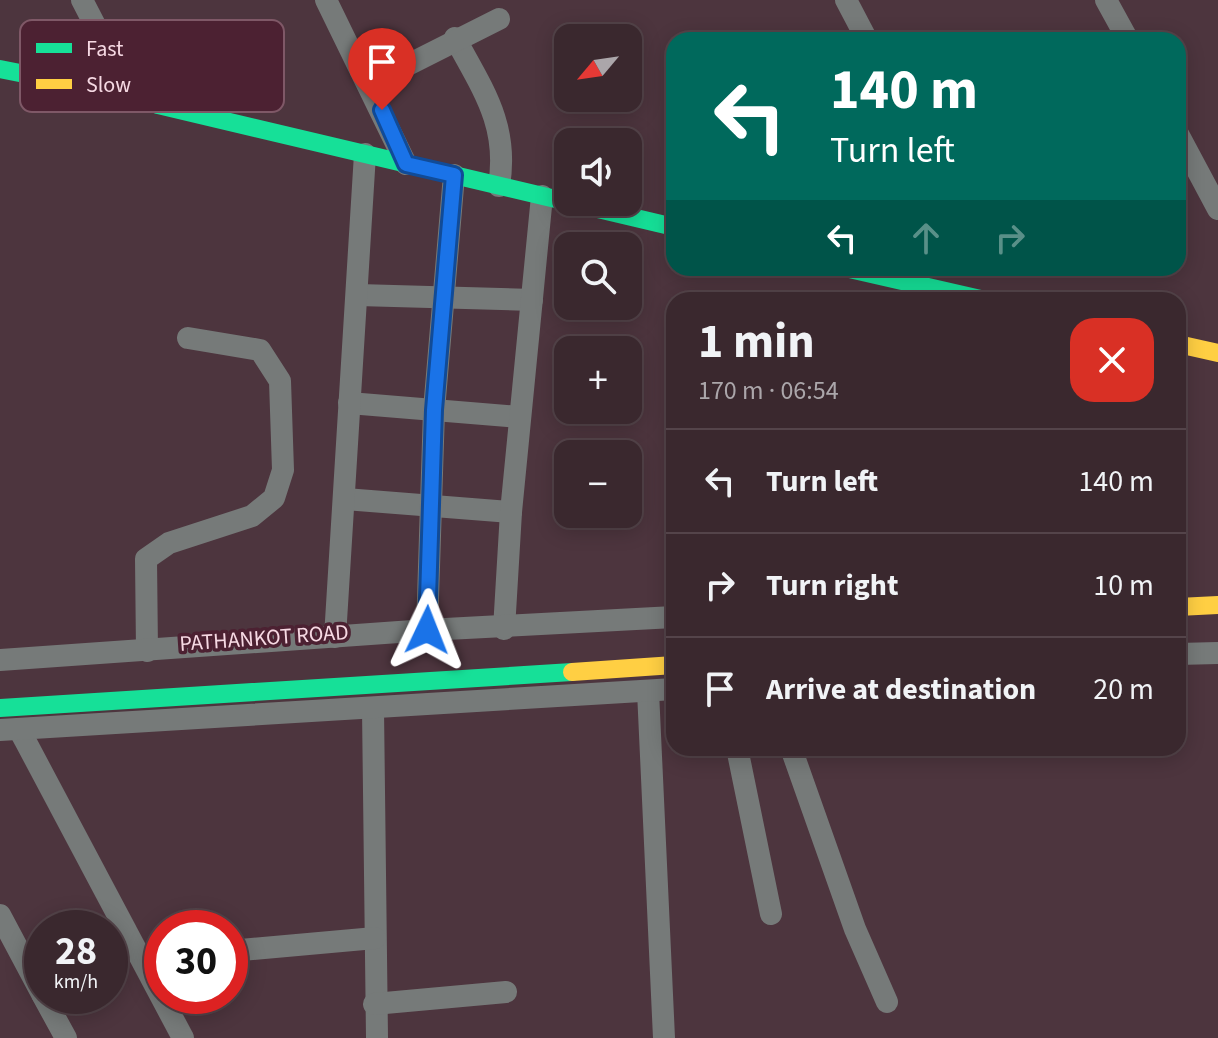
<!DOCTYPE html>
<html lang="en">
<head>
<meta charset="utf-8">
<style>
	:root { --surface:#3a282e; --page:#413036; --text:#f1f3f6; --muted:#aba6aa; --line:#54444a }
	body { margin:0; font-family:"Source Sans 3",sans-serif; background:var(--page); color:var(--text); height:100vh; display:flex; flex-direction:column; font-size:30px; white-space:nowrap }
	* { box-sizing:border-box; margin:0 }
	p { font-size:26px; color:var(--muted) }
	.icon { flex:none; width:44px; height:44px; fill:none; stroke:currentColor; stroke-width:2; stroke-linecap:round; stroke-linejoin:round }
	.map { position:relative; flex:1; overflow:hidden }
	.drawer { position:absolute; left:666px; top:292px; width:520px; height:464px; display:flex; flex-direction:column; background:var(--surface); border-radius:24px; box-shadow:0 4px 20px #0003,0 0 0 2px var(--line) }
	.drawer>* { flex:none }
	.top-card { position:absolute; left:666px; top:32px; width:520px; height:244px; border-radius:24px; box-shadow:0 4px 20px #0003,0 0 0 2px var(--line); background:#00695c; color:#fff; overflow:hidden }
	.needle { width:52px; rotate:241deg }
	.tools { position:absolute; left:554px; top:24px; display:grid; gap:16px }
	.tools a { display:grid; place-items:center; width:88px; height:88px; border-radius:16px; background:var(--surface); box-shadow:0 4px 20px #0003,0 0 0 2px var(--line); font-size:40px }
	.speed { position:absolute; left:24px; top:910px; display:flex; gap:16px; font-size:40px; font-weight:700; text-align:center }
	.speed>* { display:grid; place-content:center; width:104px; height:104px; border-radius:50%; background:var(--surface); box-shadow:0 4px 20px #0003,0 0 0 2px var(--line); line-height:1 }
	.speed small { font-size:20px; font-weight:400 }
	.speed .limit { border:12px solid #d22; background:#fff; color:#111 }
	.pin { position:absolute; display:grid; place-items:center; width:68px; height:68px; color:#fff; margin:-82px -34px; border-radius:50% 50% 50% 0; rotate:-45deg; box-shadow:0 0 8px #0007 }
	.pin .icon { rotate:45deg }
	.me { position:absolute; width:88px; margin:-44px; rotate:2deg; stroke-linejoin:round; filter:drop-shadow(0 0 6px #0008) }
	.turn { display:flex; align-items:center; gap:28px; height:168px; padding:0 32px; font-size:36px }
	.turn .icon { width:104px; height:104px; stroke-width:2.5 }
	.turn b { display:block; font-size:56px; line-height:68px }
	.lanes { display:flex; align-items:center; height:76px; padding:0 32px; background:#0003; justify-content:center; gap:40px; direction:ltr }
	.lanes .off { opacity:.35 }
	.round { display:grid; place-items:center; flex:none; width:84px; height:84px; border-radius:24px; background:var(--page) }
	.headline { display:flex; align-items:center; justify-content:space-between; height:136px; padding:0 32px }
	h1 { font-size:48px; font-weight:700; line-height:60px }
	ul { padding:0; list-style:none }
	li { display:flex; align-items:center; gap:24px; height:104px; padding:0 32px; border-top:2px solid var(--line) }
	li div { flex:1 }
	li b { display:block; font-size:30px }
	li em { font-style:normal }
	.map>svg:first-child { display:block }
</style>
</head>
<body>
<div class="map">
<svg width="1218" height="1038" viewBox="0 0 1218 1038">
	<rect width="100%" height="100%" fill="#4d353e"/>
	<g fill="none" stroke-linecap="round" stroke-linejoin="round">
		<!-- street -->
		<g stroke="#767a79" stroke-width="22">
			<path d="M82,0l49,95"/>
			<path d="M326,0l80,164"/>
			<path d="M846,0l21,40"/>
			<path d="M1106,0l22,40"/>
			<path d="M455,38c28,52 54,87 44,148"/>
			<path d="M370,84l129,-65"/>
			<path d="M1178,134l40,75"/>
			<path d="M358,295l174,5"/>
			<path d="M349,403l171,14"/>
			<path d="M345,499l166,13"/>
			<path d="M504,629l7,-117 31,-316"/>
			<path d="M427,630l7,-220 20,-235"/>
			<path d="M335,637l30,-483"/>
			<path d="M147,651l-1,-92 23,-16 83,-27 22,-18 9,-28 -3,-89 -20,-31 -72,-12"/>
			<path d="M1178,654l40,-1"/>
			<path d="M0,660l427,-30 247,-13"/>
			<path d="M648,691l16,347"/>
			<path d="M373,709l4,329"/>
			<path d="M19,729l164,309"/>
			<path d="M0,730l674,-41"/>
			<path d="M737,748l34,166"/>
			<path d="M791,748l64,181 32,73"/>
			<path d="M0,915l42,79"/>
			<path d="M230,951l145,-13"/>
			<path d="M43,996l23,42"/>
			<path d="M374,1004l132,-12"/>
		</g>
		<!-- fast -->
		<g stroke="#16e098" stroke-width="18">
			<path d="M0,69l131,26 27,10 516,122"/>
			<path d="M845,268l140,32"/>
			<path d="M0,708l572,-36"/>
		</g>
		<!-- slow -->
		<g stroke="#ffcf43" stroke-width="18">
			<path d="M1178,344l40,9"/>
			<path d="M1178,607l40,-2"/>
			<path d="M572,672l102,-7"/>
		</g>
	</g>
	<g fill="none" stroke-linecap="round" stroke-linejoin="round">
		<defs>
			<path id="route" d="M382,110l24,54 48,11 -20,235 -7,220"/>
		</defs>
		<!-- route casing -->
		<use href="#route" stroke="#114b97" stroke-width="20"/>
		<!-- route -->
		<use href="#route" stroke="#1a73e8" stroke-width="14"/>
	</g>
	<g text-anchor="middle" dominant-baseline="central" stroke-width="7" stroke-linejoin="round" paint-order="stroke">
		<!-- street labels -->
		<g font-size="22" fill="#f6d9e3" stroke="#4c2132">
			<text transform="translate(264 638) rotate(-4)">PATHANKOT ROAD</text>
		</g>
	</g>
	<!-- legend -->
	<rect x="20" y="20" width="264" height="92" rx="12" fill="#4c2132" stroke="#7f5867" stroke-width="2"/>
	<rect x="36" y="43" width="36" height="10" fill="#16e098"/>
	<rect x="36" y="79" width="36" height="10" fill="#ffcf43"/>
	<g font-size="22" fill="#f6d9e3">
		<text x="86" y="56">Fast</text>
		<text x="86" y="92">Slow</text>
	</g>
</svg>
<div class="tools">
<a><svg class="needle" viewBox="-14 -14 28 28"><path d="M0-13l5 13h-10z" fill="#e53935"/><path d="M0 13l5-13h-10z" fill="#aba6aa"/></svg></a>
<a><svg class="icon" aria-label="sound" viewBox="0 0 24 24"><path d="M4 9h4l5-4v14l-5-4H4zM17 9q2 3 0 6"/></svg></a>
<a><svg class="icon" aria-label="search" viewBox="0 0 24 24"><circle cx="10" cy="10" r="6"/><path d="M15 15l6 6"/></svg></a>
<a>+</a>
<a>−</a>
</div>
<div class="speed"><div>28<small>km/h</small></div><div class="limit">30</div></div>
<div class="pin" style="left:382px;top:110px;background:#d93025"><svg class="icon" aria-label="arrive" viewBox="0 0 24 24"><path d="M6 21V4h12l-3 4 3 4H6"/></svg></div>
<svg class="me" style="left:427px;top:630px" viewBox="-20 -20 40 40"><path d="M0-17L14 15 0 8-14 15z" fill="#1a73e8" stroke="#fff" stroke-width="4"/></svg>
<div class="top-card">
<div class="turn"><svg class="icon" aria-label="left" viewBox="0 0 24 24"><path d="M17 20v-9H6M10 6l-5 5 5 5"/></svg><div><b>140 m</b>Turn left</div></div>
<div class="lanes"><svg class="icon" aria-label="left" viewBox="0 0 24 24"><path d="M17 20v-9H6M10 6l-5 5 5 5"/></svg><svg class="icon off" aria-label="ahead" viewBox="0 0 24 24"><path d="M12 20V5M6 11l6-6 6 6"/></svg><svg class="icon off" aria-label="right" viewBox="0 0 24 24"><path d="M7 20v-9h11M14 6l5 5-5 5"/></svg></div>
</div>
<section class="drawer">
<div class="headline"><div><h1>1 min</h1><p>170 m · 06:54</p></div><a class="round" style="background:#d93025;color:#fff"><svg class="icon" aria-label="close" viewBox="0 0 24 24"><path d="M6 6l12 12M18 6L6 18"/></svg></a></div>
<ul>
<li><svg class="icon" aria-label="left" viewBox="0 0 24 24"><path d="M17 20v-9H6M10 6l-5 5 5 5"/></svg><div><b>Turn left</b></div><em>140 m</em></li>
<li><svg class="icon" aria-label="right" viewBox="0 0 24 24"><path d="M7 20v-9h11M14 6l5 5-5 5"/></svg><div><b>Turn right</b></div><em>10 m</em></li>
<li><svg class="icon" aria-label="arrive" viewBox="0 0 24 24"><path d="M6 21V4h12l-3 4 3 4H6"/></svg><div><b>Arrive at destination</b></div><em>20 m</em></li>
</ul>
</section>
</div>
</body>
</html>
